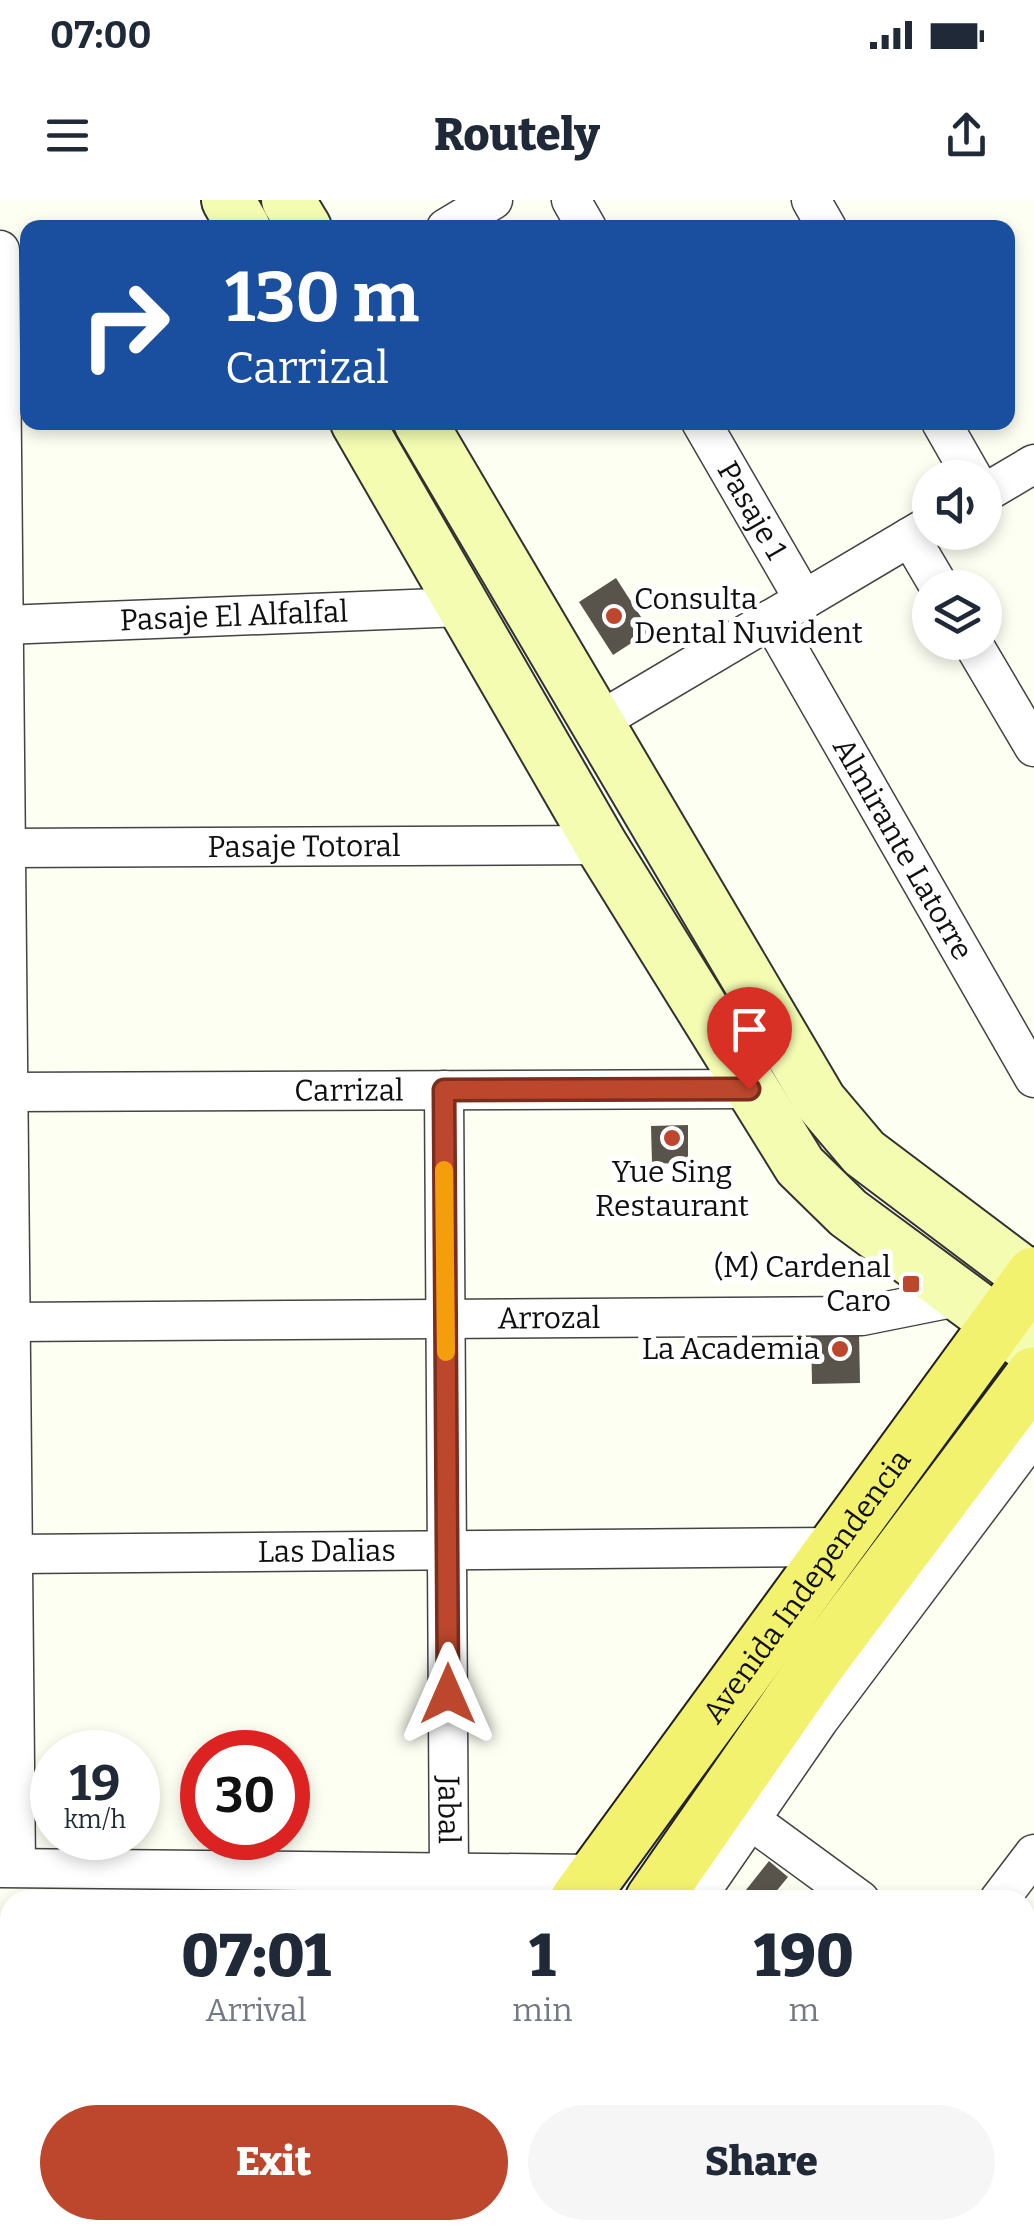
<!DOCTYPE html>
<html lang="en">
<head>
<meta charset="utf-8">
<style>
	:root { --surface:#fff; --page:#f6f6f7; --text:#1f2937; --muted:#747a83; --accent:#bc472c }
	body { margin:0; font-family:Bitter,serif; background:var(--page); color:var(--text); height:100vh; display:flex; flex-direction:column; font-size:38px; white-space:nowrap }
	* { box-sizing:border-box; margin:0 }
	p { font-size:32px; color:var(--muted) }
	.icon { flex:none; width:55px; height:55px; fill:none; stroke:currentColor; stroke-width:2; stroke-linecap:round; stroke-linejoin:round }
	.map { position:relative; flex:1; overflow:hidden }
	.side { position:absolute; left:0px; top:1690px; width:1035px; height:350px; display:flex; flex-direction:column; background:var(--surface); border-radius:30px 30px 0 0; box-shadow:0 5px 15px #0003 }
	.side>* { flex:none }
	.top-card { position:absolute; left:20px; top:20px; width:995px; height:210px; border-radius:20px; box-shadow:0 5px 15px #0003; background:#1a4fa0; color:#fff; overflow:hidden }
	.fabs { position:absolute; left:912px; top:260px; display:grid; gap:20px }
	.fabs a { display:grid; place-items:center; width:90px; height:90px; border-radius:50%; background:var(--surface); box-shadow:0 5px 15px #0003; font-size:50px }
	.speed { position:absolute; left:30px; top:1530px; display:flex; gap:20px; font-size:50px; font-weight:700; text-align:center }
	.speed>* { display:grid; place-content:center; width:130px; height:130px; border-radius:50%; background:var(--surface); box-shadow:0 5px 15px #0003; line-height:1 }
	.speed small { font-size:25px; font-weight:400 }
	.speed .limit { border:15px solid #d22; background:#fff; color:#111 }
	.pin { position:absolute; display:grid; place-items:center; width:85px; height:85px; color:#fff; margin:-102px -42px; border-radius:50% 50% 50% 0; rotate:-45deg; box-shadow:0 0 10px #0007 }
	.pin .icon { rotate:45deg }
	.me { position:absolute; width:110px; margin:-55px; rotate:0deg; stroke-linejoin:round; filter:drop-shadow(0 0 8px #0008) }
	.turn { display:flex; align-items:center; gap:35px; height:210px; padding:0 40px; font-size:45px }
	.turn .icon { width:130px; height:130px; stroke-width:2.5 }
	.turn b { display:block; font-size:70px; line-height:85px }
	.eta { display:flex; justify-content:space-evenly; align-items:center; height:170px; text-align:center }
	.eta b { font-size:60px; font-weight:800; line-height:70px }
	.cta { display:flex; gap:20px; margin-top:auto; padding:20px 40px }
	.cta a { flex:1; height:115px; border-radius:60px; background:var(--accent); color:#fff; font-size:40px; font-weight:800; line-height:115px; text-align:center }
	.cta a+a { background:var(--page); color:var(--text) }
	.status { display:flex; justify-content:space-between; align-items:center; height:70px; padding:0 50px; background:var(--surface); direction:ltr }
	.status svg { height:28px; fill:currentColor }
	header { display:flex; justify-content:space-between; align-items:center; height:130px; padding:0 40px; background:var(--surface); font-size:45px; font-weight:800 }
	.map>svg:first-child { display:block }
</style>
</head>
<body>
<div class="status"><b>07:00</b><svg viewBox="0 0 49 12"><path d="M0 12V9h3v3zM5 12V6h3v6zM10 12V3h3v9zM15 12V0h3v12zM26 1h20v11H26zM47 4h2v5h-2z"/></svg></div>
<header><svg class="icon" aria-label="menu" viewBox="0 0 24 24"><path d="M4 6h16M4 12h16M4 18h16"/></svg>Routely<svg class="icon" aria-label="share" viewBox="0 0 24 24"><path d="M12 15V3M7 8l5-5 5 5M5 13v7h14v-7"/></svg></header>
<div class="map">
<svg width="1034" height="2040" viewBox="0 0 1034 2040">
	<rect width="100%" height="100%" fill="#fefff3"/>
	<!-- building -->
	<g fill="#58544c">
		<path d="M616,378l34,53 -37,24 -34,-53z"/>
		<path d="M688,925v39l-36,-1 -1,-37z"/>
		<path d="M859,1130l1,53 -48,1 -1,-53z"/>
		<path d="M769,1661l19,16 -19,23h-31z"/>
		<path d="M137,2030h29l5,10h-51z"/>
	</g>
	<g fill="none" stroke-linecap="round" stroke-linejoin="round">
		<defs>
			<g id="street">
				<path d="M571,0l16,28"/>
				<path d="M811,0l16,28"/>
				<path d="M446,28l47,-28"/>
				<path d="M0,50l16,1617"/>
				<path id="s1" d="M701,222l103,178"/>
				<path d="M941,222l32,56"/>
				<path d="M985,293l49,-29"/>
				<path d="M910,337l30,51"/>
				<path id="s2" d="M771,419l263,459"/>
				<path id="s3" d="M4,425l458,-18"/>
				<path d="M972,442l62,105"/>
				<path d="M596,523l334,-198"/>
				<path id="s4" d="M6,648l595,-3"/>
				<path id="s5" d="M444,890l5,783"/>
				<path id="s6" d="M9,892l740,-3"/>
				<path id="s7" d="M11,1122l851,-6 100,-20"/>
				<path id="s8" d="M0,1360l13,-6 822,-7"/>
				<path d="M749,1619l111,81"/>
				<path d="M0,1668l595,6"/>
				<path d="M695,1700l124,-180 215,-286"/>
				<path d="M999,1700l35,-46"/>
				<path d="M1025,1821l9,7"/>
				<path d="M0,1953l10,17"/>
				<path d="M44,2030l6,10"/>
				<path d="M308,2030l6,10"/>
				<path d="M478,2040l6,-10"/>
				<path d="M766,2040l6,-10"/>
			</g>
			<g id="secondary">
				<path d="M228,0l16,28"/>
				<path d="M288,0l17,28"/>
				<path d="M357,222l244,423 199,321 48,47 186,137"/>
				<path d="M420,222l400,679 44,52 170,128"/>
			</g>
			<g id="primary">
				<path id="s9" d="M578,1700l456,-625"/>
				<path d="M653,1700l162,-233 219,-292"/>
				<path d="M359,2040l6,-10"/>
				<path d="M431,2040l6,-10"/>
			</g>
		</defs>
		<!-- street casing -->
		<use href="#street" stroke="#434343" stroke-width="41"/>
		<!-- secondary casing -->
		<use href="#secondary" stroke="#323232" stroke-width="56"/>
		<!-- primary casing -->
		<use href="#primary" stroke="#212121" stroke-width="59"/>
		<!-- street -->
		<use href="#street" stroke="#fff" stroke-width="38"/>
		<!-- secondary -->
		<use href="#secondary" stroke="#f3fcb1" stroke-width="52"/>
		<!-- primary -->
		<use href="#primary" stroke="#f3f26f" stroke-width="55"/>
	</g>
	<g fill="none" stroke-linecap="round" stroke-linejoin="round">
		<defs>
			<path id="route" d="M448,1494l-4,-604 305,-1"/>
		</defs>
		<!-- route casing -->
		<use href="#route" stroke="#7a2e1d" stroke-width="25"/>
		<!-- route -->
		<use href="#route" stroke="#bc472c" stroke-width="18"/>
		<!-- slow -->
		<path stroke="#f59e0b" stroke-width="18" d="M444,970l2,182"/>
	</g>
	<!-- markers -->
	<g fill="#bc472c" stroke="#fff" stroke-width="4">
		<circle cx="614" cy="416" r="10"/>
		<circle cx="672" cy="938" r="10"/>
		<rect x="901" y="1074" width="20" height="20" rx="5"/>
		<circle cx="840" cy="1149" r="10"/>
	</g>
	<g text-anchor="middle" dominant-baseline="central" stroke-width="10" stroke-linejoin="round" paint-order="stroke">
		<!-- street labels -->
		<g font-size="30" fill="#101010" stroke="#fff">
			<text stroke="none"><textPath href="#s1" startOffset="102">Pasaje 1</textPath></text>
			<text stroke="none"><textPath href="#s3" startOffset="230">Pasaje El Alfalfal</textPath></text>
			<text stroke="none"><textPath href="#s4" startOffset="298">Pasaje Totoral</textPath></text>
			<text stroke="none"><textPath href="#s2" startOffset="265">Almirante Latorre</textPath></text>
			<text stroke="none"><textPath href="#s6" startOffset="340">Carrizal</textPath></text>
			<text stroke="none"><textPath href="#s7" startOffset="538">Arrozal</textPath></text>
			<text stroke="none"><textPath href="#s8" startOffset="328">Las Dalias</textPath></text>
			<text stroke="none"><textPath href="#s9" startOffset="388">Avenida Independencia</textPath></text>
			<text stroke="none"><textPath href="#s5" startOffset="720">Jabal</textPath></text>
		</g>
		<!-- poi labels -->
		<g font-size="30" fill="#101010" stroke="#fff" text-anchor="end">
			<text x="634" y="399" text-anchor="start">Consulta<tspan x="634" dy="34">Dental Nuvident</tspan></text>
			<text x="672" y="972" text-anchor="middle">Yue Sing<tspan x="672" dy="34">Restaurant</tspan></text>
			<text x="891" y="1067">(M) Cardenal<tspan x="891" dy="34">Caro</tspan></text>
			<text x="820" y="1149">La Academia</text>
		</g>
	</g>
</svg>
<div class="fabs">
<a><svg class="icon" aria-label="sound" viewBox="0 0 24 24"><path d="M4 9h4l5-4v14l-5-4H4zM17 9q2 3 0 6"/></svg></a>
<a><svg class="icon" aria-label="layers" viewBox="0 0 24 24"><path d="M12 4l9 5-9 5-9-5zM3 14l9 5 9-5"/></svg></a>
</div>
<div class="speed"><div>19<small>km/h</small></div><div class="limit">30</div></div>
<div class="pin" style="left:749px;top:889px;background:#d93025"><svg class="icon" aria-label="arrive" viewBox="0 0 24 24"><path d="M6 21V4h12l-3 4 3 4H6"/></svg></div>
<svg class="me" style="left:448px;top:1494px" viewBox="-20 -20 40 40"><path d="M0-17L14 15 0 8-14 15z" fill="#bc472c" stroke="#fff" stroke-width="4"/></svg>
<div class="top-card">
<div class="turn"><svg class="icon" aria-label="right" viewBox="0 0 24 24"><path d="M7 20v-9h11M14 6l5 5-5 5"/></svg><div><b>130 m</b>Carrizal</div></div>
</div>
<section class="side">
<div class="eta">
<div><b>07:01</b><p>Arrival</p></div>
<div><b>1</b><p>min</p></div>
<div><b>190</b><p>m</p></div>
</div>
<div class="cta"><a>Exit</a><a>Share</a></div>
</section>
</div>
</body>
</html>
